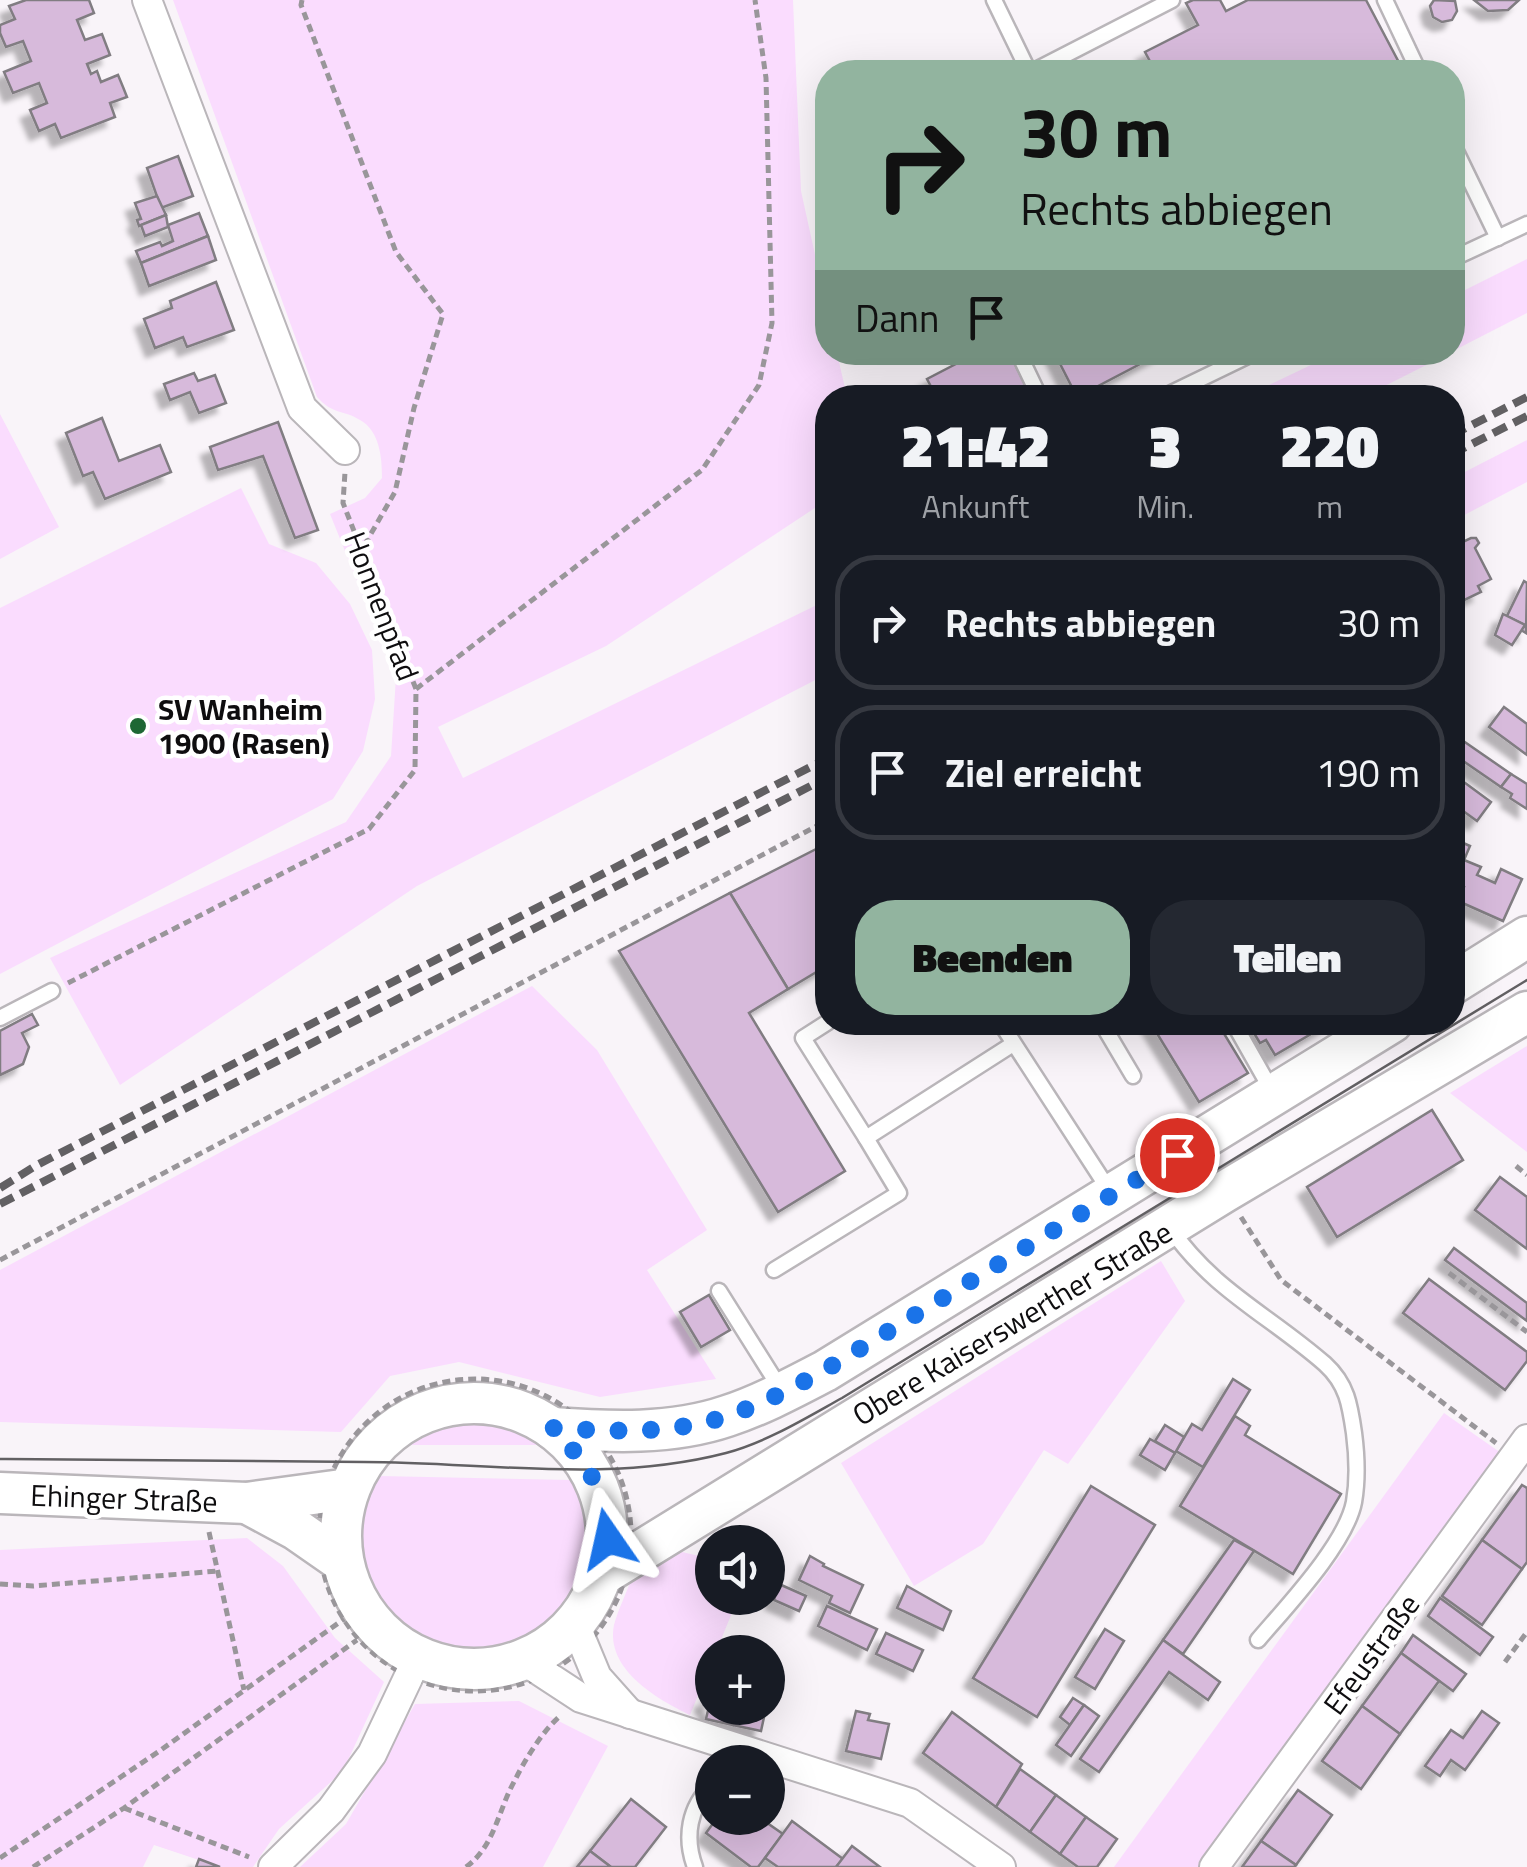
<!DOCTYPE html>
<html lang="de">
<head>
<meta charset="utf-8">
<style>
	:root { --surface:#171b24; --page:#242831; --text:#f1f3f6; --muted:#9ea1a6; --line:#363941; --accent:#92b49f }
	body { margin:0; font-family:"Titillium Web",sans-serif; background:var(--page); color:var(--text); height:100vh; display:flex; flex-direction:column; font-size:38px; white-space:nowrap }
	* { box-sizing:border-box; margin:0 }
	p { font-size:32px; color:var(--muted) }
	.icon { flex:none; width:55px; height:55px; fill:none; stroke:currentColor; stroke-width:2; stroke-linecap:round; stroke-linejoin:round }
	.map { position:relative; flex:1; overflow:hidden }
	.panel { position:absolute; left:815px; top:385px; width:650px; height:650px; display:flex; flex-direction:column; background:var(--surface); border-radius:40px; box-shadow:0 10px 40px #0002 }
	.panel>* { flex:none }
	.banner { position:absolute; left:815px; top:60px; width:650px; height:305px; border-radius:40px; box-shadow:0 10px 40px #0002; background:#92b49f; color:#111; overflow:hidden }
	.controls { position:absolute; left:695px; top:1525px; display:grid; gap:20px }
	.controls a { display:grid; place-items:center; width:90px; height:90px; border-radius:50%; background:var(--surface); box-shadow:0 10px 40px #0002; font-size:50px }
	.pin { position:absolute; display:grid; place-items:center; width:85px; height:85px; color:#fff; margin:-42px; border:5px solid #fff; border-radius:50%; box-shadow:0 2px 10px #0007 }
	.me { position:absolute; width:110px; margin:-55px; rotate:349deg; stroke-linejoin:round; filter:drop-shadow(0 0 8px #0008) }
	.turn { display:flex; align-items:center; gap:35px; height:210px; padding:0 40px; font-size:45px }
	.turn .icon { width:130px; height:130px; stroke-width:2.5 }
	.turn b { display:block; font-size:70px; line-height:85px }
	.then { display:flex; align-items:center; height:95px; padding:0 40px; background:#0003; gap:20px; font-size:38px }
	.eta { display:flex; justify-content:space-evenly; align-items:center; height:170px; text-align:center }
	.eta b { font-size:60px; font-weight:800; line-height:70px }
	.button { display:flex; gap:20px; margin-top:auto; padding:20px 40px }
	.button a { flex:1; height:115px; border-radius:40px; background:var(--accent); color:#111; font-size:40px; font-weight:800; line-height:115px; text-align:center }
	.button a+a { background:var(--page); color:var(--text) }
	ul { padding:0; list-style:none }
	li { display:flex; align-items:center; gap:30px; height:135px; margin:0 20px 15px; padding:0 20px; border:5px solid var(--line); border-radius:40px }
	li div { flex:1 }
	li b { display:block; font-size:38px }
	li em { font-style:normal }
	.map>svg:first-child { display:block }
</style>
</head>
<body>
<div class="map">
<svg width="1527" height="1867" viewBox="0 0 1527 1867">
	<defs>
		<filter id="shadow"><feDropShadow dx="-9" dy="9" stdDeviation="2.5" flood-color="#0004"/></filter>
	</defs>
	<rect width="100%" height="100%" fill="#f9f4f9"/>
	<!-- green -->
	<g fill="#fadcfe">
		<path d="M173,0h620l8,191 26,118 1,43 9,1 10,44 -19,1 -1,102 -221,146 -168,81 25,51 364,-178v74l-410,212 -297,199 -70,-127 296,-136 45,-66 5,-79 -66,-163 35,-16 17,-20c0,-20 -2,-47 -22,-58 -18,-11 -27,-5 -43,-23z"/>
		<path d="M1527,259v54l-74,38v-55z"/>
		<path d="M1336,353v-1l114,1 -87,44h-119z"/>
		<path d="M0,414l59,113 -59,32z"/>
		<path d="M1527,440v42l-74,39v-43z"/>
		<path d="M241,488l28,56 47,19 34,41 22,46 3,49 -12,52 -30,48 -333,175v-366z"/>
		<path d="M532,986l65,64 110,180 -60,40 69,109 -116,18 -141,-35 -69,14 -49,56 -341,-10v-152z"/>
		<path d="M1527,1046v106l-77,-59z"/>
		<path d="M1161,1261l24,40 -117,163 -24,-14 -61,94 -69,42 -73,-123z"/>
		<path d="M1444,1413l57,40 -302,414h-85z"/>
		<path d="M479,1420l38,8 28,17h-134l31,-21z"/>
		<path d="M380,1476l191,4 17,34v29l-5,26 -18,35 -27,28 -36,17 -35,2 -41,-14 -38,-25 -19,-36 -10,-37 4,-31z"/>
		<path d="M247,1538l36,28 52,72 49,44 -41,89 -64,58 -26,38h-33l-66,-22 -11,22h-143v-317z"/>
		<path d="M682,1552l30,7v39h26l-22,54h-4v9l-22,54c-33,-16 -85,-46 -76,-90 4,-15 12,-31 17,-45z"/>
		<path d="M519,1701l89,45 -65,121h-243l46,-43 69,-120z"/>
	</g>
	<!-- building -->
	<g fill="#d7badb" stroke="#817d82" stroke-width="2.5" filter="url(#shadow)">
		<path d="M26,0h63l5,13 -17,7 8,20 17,-6 8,21 -23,9 4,10 6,-3 4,11 17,-7 5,12 4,10 -17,6 5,14 -54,21 -6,-14 -16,7 -9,-21 17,-7 -8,-20 -26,10 -9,-21 27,-11 -8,-20 -17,6 -6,-14v-8l15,-6 -6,-13z"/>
		<path d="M1193,0h27l6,11 22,-11h118l38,72h-261l10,-5 -8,-15 53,-27 -12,-22z"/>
		<path d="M1434,0l21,1 2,10 -5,9 -10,2 -9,-5 -3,-11z"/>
		<path d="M1519,0l-11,10 -20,1 -14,-11z"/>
		<path d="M178,156l15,40 -32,12 -14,-40z"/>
		<path d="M157,196l9,19 -27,11 -2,-6 4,-1 -6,-16z"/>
		<path d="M199,213l9,23 -67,27 -5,-12 24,-9 2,4 11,-5 -5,-16z"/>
		<path d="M166,215l2,12 -23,9 -4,-11z"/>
		<path d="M208,236l8,24 -67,26 -8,-23z"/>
		<path d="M216,282l18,48 -47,17 -4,-10 -28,11 -11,-29 28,-11 -2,-7z"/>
		<path d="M979,352h30l23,46h-95l-10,-19z"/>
		<path d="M1054,352h109l-86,45z"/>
		<path d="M194,373l4,8 17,-6 11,28 -27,10 -9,-21 -20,8 -6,-16z"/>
		<path d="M102,418l17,43 41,-16 11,27 -66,27 -12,-27 -10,4 -17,-43z"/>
		<path d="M278,422l40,108 -23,8 -32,-82 -45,14 -8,-23z"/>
		<path d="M1471,538h5l3,5 -4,5 16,31 -13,7 3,6 -29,14 3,-32 -3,-27z"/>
		<path d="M1524,581l3,2 -1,50 -5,-3 4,-5 -18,-9z"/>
		<path d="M1503,614l22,11 -13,20 -17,-10z"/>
		<path d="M1452,660l10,14 -10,6z"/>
		<path d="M1504,707l23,17v31l-38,-28z"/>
		<path d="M1459,738l52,36 -10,13 -48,-33z"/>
		<path d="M1453,774l38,28 -14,19 -25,-18z"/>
		<path d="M1511,774l16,10v25l-17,-11 2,-4 -11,-7z"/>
		<path d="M1452,838l18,8 -6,14 17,7 -4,8 18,8 6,-14 21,10 -19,42 -45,-20 6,-14 -12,-5z"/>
		<path d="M828,843v122l-40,24 -58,-96z"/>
		<path d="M730,893l58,96 -39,24 96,158 -67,41 -159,-261z"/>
		<path d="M32,1014l6,11 -16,8 7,14 -6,17 -23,11v-44z"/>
		<path d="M1150,1022h67l31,51 -49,29z"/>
		<path d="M1254,1022h73l1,2 -53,31 -9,-15 -6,3 -11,-18z"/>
		<path d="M1432,1110l31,50 -126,77 -30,-50z"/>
		<path d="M1500,1177l27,20v52l-52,-39z"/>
		<path d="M1454,1248l73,55v18l-82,-61z"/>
		<path d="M1429,1279l98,73v9l-22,29 -102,-77z"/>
		<path d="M709,1295l21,35 -29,17 -21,-35z"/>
		<path d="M1233,1379l17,11 -47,77 -27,-16 16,-27 10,6z"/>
		<path d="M1235,1416l15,10 -5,9 96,59 -48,80 -113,-68z"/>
		<path d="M1165,1425l19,12 -9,16 -20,-12z"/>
		<path d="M1150,1439l25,14 -10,17 -25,-15z"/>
		<path d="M1522,1485l5,3v74l-5,7 -40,-29z"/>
		<path d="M1091,1486l64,39 -118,192 -64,-39z"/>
		<path d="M1234,1540l20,11 -71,103 -20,-14z"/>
		<path d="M1482,1540l40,29 -40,56 -40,-29z"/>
		<path d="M810,1556l14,8 -1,2 40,19 -13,28 -21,-10 3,-7 -33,-16z"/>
		<path d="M779,1584l27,12 -7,15 -25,-11z"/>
		<path d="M907,1586l44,25 -8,19 -46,-22z"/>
		<path d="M1440,1598l53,39 -13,18 -52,-39z"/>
		<path d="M827,1606l50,23 -10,21 -49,-24z"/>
		<path d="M1105,1629l19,12 -29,48 -20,-12z"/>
		<path d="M886,1633l37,17 -10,21 -37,-17z"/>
		<path d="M1413,1635l53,39 -13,17 -52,-38z"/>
		<path d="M1163,1640l57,42 -12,18 -39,-28 -70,100 -19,-13z"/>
		<path d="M1401,1653l38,28 -39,53 -38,-28z"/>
		<path d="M712,1690v18h25l-4,17 -27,-6 3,-13 -5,-1 1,-7 5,2z"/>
		<path d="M1073,1698l11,7 -14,20 -10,-8z"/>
		<path d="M1084,1705l15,11 -28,40 -15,-11z"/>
		<path d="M1362,1706l38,28 -39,55 -39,-28z"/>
		<path d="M737,1708h29l-5,23 -28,-6z"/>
		<path d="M856,1711l14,3 -2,6 21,4 -8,35 -35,-8z"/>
		<path d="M1482,1711l17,12 -34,47 -14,-10 -11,16 -15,-10 26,-36 12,8z"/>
		<path d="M952,1712l70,52 -26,43 -73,-54z"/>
		<path d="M1020,1769l36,26 -26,37 -34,-25z"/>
		<path d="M1298,1790l34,25 -36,50 -35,-24z"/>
		<path d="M1056,1795l30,22 -26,37 -30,-22z"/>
		<path d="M631,1799l35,28 -31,40h-24l-21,-16z"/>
		<path d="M1086,1817l31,22 -20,28h-19l-18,-13z"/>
		<path d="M717,1818h43l23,16 -25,33h-7l-45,-34z"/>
		<path d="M792,1821l51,38 -7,8h-58l-13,-9z"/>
		<path d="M1261,1841l35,24 -2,2h-52z"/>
		<path d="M852,1846l28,21h-44z"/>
		<path d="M590,1851l21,16h-34z"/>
		<path d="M199,1859l21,8h-24z"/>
	</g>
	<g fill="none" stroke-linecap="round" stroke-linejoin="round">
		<defs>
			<g id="lane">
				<path d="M994,0l35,72"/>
				<path d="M1385,0l34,72"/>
				<path d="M1032,72l140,-72"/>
				<path d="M1452,143l46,95"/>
				<path d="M1452,259l75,-35"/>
				<path d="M1018,352l22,46"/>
				<path d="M1161,398l95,-46"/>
				<path d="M0,1018l52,-27"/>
				<path d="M828,1022l-25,16 63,100 147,-94"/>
				<path d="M1000,1022l109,168"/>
				<path d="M1101,1022l32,54"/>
				<path d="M1233,1022l39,69"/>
				<path d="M1170,1228c44,63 99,87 155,136 22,20 25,41 29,69 3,23 4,46 0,69 -8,42 -68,105 -96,138"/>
				<path d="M774,1270l125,-77 -33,-55"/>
				<path d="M719,1291l61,97"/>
				<path d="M695,1867c-11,-30 -6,-60 17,-82"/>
			</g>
			<g id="street">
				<path d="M147,0l155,408 43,42"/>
				<path d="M575,1624l22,53 33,37"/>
				<path d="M523,1660l58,38 329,105 91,64"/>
				<path d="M273,1867l58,-57 41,-56 46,-97"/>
				<path d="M1214,1867l313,-428"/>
			</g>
			<g id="secondary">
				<path d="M1452,984l75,-47"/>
				<circle cx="474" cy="1536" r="133"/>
				<path d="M552,1428c58,4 119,7 175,-12 34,-11 67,-29 98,-45l567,-349"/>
				<path d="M0,1493l247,10 102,-14"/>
				<path d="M247,1503l50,27 46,32"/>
				<path d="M602,1575l622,-383 303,-180"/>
			</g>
		</defs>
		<!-- lane casing -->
		<use href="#lane" stroke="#bab6ba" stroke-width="19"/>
		<!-- street casing -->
		<use href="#street" stroke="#bab6ba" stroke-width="32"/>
		<!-- secondary casing -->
		<use href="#secondary" stroke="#bab6ba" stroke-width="45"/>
		<!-- path -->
		<g stroke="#99969a" stroke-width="5" stroke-dasharray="8 5" stroke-linecap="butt">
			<path d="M302,0l-1,5 95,247 47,62 -29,94 -19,84 -34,59"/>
			<path d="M416,689l286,-219 57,-85 13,-62 -6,-245 -11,-78"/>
			<path d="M68,983l301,-154 46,-59 1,-81 -73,-186 2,-31"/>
			<path d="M1516,1166l11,9"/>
			<path d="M1241,1217l40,63 215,163"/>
			<path d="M0,1260l828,-440"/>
			<path d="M1449,1273l78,59"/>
			<circle cx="475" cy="1535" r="156"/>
			<path d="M209,1532l35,158"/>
			<path d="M0,1584l33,2 185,-15"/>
			<path d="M1505,1662l22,-30"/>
			<path d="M124,1808l125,49"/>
			<path d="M0,1858l158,-106 186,-133"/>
			<path d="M33,1867l91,-59 233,-168"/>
			<path d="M466,1867c29,-21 32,-57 49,-87 11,-22 27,-48 45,-64"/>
		</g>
		<!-- lane -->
		<use href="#lane" stroke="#fff" stroke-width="14"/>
		<!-- street -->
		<use href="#street" stroke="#fff" stroke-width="28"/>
		<!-- secondary -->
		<use href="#secondary" stroke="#fff" stroke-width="40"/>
		<!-- tram -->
		<path stroke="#626063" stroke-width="2.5" d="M0,1459c121,2 242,3 364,3 120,0 243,22 362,-9 41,-11 80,-35 116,-55l685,-418"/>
		<!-- rail -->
		<g stroke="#626063" stroke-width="8" stroke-dasharray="15 8" stroke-linecap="butt">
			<path d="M1452,435l75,-38"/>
			<path d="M1452,454l75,-38"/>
			<path d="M0,1188l37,-23 791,-407"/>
			<path d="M0,1204l828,-427"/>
		</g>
	</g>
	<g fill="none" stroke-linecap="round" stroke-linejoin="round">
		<!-- route -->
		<path stroke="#1a73e8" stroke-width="18" stroke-dasharray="0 32.4" d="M608,1539c-7,-56 -17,-72 -56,-111 58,3 119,7 175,-12 34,-11 67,-29 98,-46l352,-215"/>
	</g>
	<!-- markers -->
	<circle fill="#1e6734" stroke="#fff" stroke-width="4" cx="138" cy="726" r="10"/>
	<g text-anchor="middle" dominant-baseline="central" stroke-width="9" stroke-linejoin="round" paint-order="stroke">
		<!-- street labels -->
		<g font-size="30" fill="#0e0d0f" stroke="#fff">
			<text transform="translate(382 606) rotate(69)">Honnenpfad</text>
			<text transform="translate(1012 1323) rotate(-31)">Obere Kaiserswerther Straße</text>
			<text transform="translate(124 1498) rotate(2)">Ehinger Straße</text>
			<text transform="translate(1371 1654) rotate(-54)">Efeustraße</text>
		</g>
		<!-- poi labels -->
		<g font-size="30" font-weight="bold" fill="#0e0d0f" stroke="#fff" text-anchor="start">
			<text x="158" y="709">SV Wanheim<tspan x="158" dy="34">1900 (Rasen)</tspan></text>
		</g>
	</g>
</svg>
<div class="controls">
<a><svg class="icon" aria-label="sound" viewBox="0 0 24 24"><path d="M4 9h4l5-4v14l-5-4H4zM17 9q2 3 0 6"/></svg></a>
<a>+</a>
<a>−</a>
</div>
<div class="pin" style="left:1177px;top:1155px;background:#d93025"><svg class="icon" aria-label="arrive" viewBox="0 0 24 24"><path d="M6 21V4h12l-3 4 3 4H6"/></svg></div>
<svg class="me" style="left:608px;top:1539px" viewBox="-20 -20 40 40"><path d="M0-17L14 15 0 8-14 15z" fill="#1a73e8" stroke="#fff" stroke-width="4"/></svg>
<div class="banner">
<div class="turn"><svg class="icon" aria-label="right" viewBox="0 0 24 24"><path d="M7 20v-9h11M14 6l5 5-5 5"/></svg><div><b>30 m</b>Rechts abbiegen</div></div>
<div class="then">Dann<svg class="icon" aria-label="arrive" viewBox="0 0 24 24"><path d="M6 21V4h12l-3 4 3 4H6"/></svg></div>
</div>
<section class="panel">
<div class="eta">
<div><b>21:42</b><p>Ankunft</p></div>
<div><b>3</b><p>Min.</p></div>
<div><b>220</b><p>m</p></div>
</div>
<ul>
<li><svg class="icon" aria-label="right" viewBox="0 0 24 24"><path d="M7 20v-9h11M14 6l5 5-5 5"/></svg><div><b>Rechts abbiegen</b></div><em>30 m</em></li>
<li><svg class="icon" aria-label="arrive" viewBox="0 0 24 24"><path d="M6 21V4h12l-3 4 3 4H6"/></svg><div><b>Ziel erreicht</b></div><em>190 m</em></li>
</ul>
<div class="button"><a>Beenden</a><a>Teilen</a></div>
</section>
</div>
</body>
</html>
